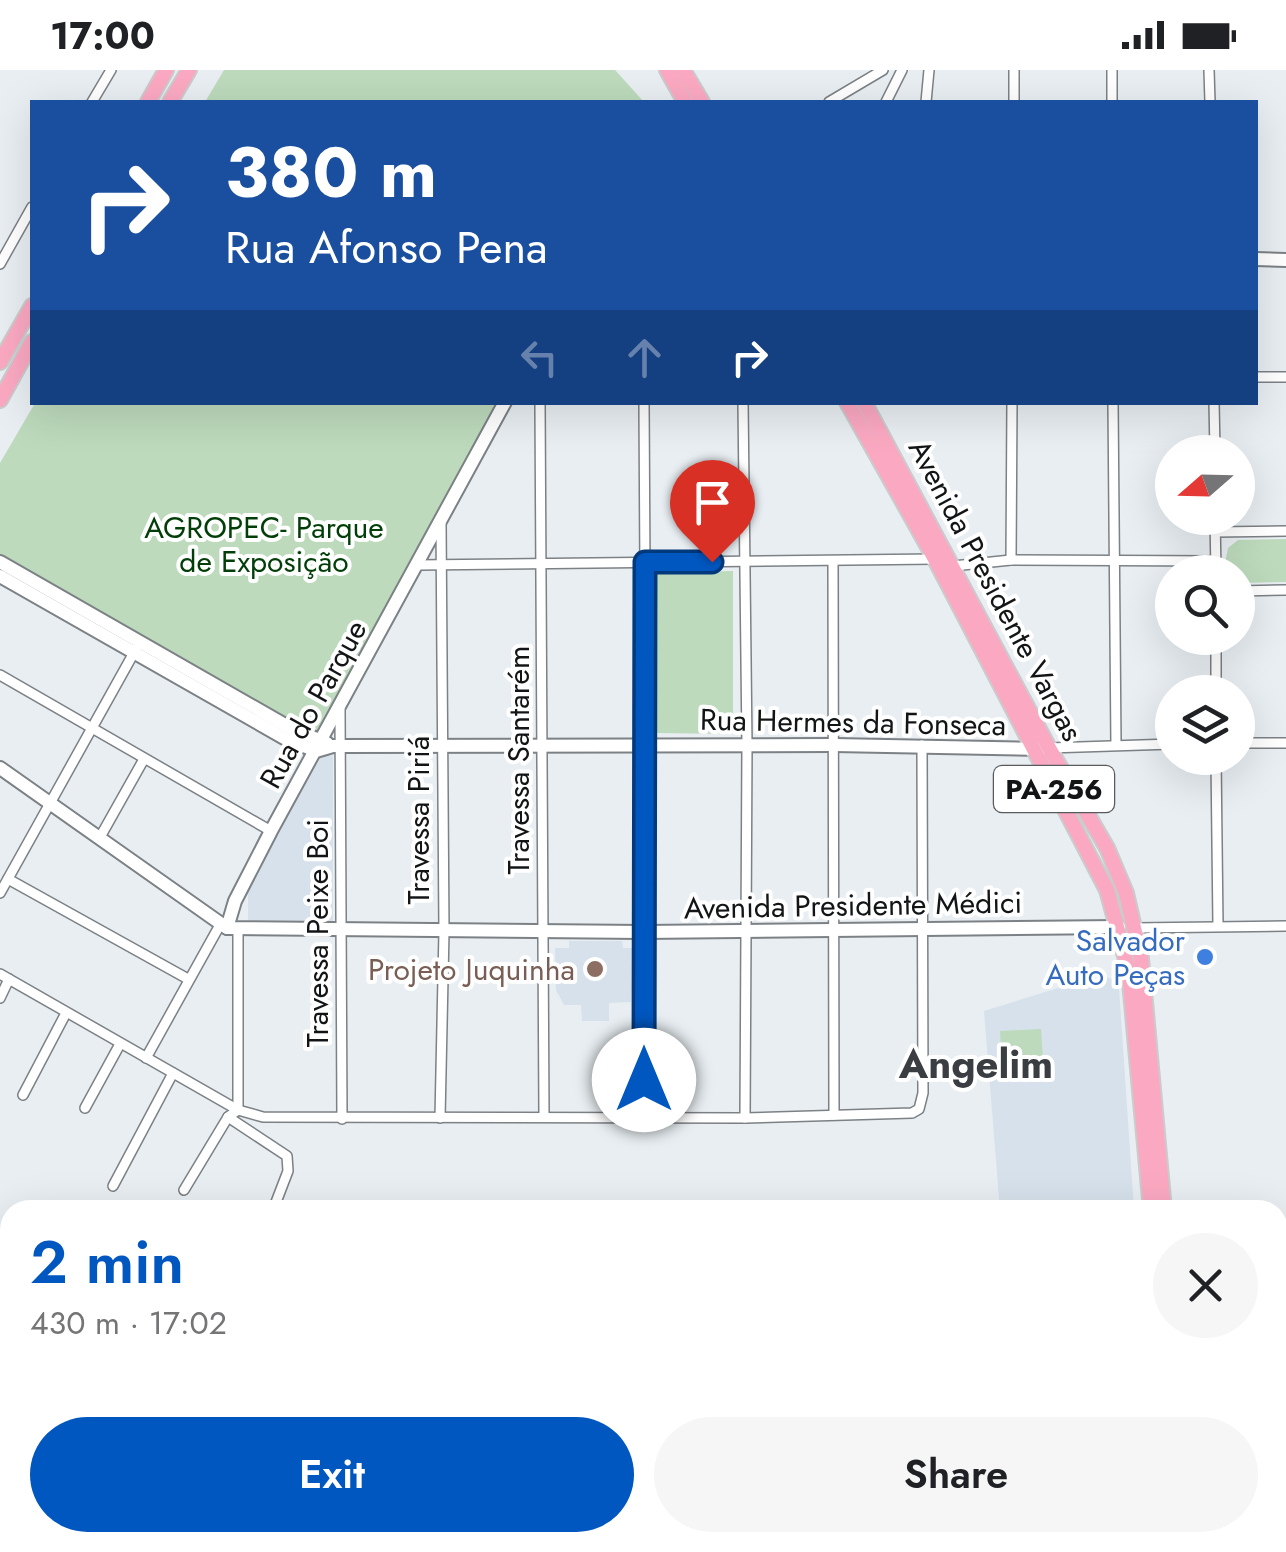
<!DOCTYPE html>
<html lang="en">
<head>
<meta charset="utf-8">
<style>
	:root { --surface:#fff; --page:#f6f6f6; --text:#202124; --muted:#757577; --accent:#0157c0 }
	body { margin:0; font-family:Jost,sans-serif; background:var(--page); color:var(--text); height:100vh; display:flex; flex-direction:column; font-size:38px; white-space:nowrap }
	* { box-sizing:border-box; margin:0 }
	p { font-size:32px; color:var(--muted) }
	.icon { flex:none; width:55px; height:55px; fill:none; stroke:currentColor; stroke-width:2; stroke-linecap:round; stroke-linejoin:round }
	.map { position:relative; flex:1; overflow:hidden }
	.panel { position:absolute; left:0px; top:1130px; width:1288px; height:352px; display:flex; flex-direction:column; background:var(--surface); border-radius:30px 30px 0 0; box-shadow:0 10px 40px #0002 }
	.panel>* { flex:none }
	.guide { position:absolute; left:30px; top:30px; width:1228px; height:305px; border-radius:0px; box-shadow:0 10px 40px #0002; background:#1a4fa0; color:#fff; overflow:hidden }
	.needle { width:65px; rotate:250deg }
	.buttons { position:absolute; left:1155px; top:365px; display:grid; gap:20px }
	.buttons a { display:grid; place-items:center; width:100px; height:100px; border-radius:50%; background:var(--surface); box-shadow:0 10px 40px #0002; font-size:50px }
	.pin { position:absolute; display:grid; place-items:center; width:85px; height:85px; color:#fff; margin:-102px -42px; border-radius:50% 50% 50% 0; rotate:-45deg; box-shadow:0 0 10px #0007 }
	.pin .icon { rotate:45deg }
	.me { position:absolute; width:110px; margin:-55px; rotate:0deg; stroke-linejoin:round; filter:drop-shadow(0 0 8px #0008) }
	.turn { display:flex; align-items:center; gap:35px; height:210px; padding:0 30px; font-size:45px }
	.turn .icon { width:130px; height:130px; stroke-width:2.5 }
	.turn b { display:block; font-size:70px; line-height:85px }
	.lanes { display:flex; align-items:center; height:95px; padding:0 30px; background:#0003; justify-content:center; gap:50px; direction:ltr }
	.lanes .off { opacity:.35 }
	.round { display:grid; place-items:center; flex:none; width:105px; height:105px; border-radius:52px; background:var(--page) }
	.headline { display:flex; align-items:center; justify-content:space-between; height:170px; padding:0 30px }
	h1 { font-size:60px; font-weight:600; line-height:75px; color:var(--accent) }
	.action { display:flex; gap:20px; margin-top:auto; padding:20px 30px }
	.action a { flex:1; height:115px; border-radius:60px; background:var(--accent); color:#fff; font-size:40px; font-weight:600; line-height:115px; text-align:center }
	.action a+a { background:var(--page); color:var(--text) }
	.status { display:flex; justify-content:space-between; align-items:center; height:70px; padding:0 50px; background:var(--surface); direction:ltr }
	.status svg { height:28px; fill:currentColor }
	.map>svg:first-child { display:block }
</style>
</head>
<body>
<div class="status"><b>17:00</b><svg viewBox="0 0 49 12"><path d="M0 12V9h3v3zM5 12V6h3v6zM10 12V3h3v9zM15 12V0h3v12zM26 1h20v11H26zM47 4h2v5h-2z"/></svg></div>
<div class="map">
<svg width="1286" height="1482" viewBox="0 0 1286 1482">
	<rect width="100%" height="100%" fill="#e8eef2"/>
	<!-- built -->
	<g fill="#d6e1eb">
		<path d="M322,685l11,1v166l-85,-2v-37z"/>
		<path d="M569,871h53l1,7h12l-4,54 -22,1v18h-27l-1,-16h-17l-8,-15 -1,-42h14z"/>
		<path d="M1100,905l12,4 7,9 15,222h-134l-16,-199z"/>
	</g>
	<!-- green -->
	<g fill="#bddabc">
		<path d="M224,0h391l29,32h-439z"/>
		<path d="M35,333h467l-181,333 -6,-1 -315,-177v-95z"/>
		<path d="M1286,469v43l-48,1v-11h-10l-3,-9 3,-15 10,-8z"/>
		<path d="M733,501v163l-79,-1 3,-160z"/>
		<path d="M1041,959l3,49 -41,2 -3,-49z"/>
	</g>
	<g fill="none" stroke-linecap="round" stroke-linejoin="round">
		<!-- river -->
		<g stroke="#6a99ba" stroke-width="18">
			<path d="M0,1207l10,5"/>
			<path d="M1278,1408l8,6"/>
		</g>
		<defs>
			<g id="street">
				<path d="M1014,0v32"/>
				<path d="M1112,0v32"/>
				<path d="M1209,0l1,32"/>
				<path d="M92,32l19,-32"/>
				<path d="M829,32l54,-32"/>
				<path d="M886,32l16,-32"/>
				<path d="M926,32l3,-32"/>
				<path d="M0,194l32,-57"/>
				<path d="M1255,307h31"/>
				<path d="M540,332l4,715"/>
				<path d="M644,332l2,343 -2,372"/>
				<path d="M743,332l4,343 -2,373"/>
				<path d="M1113,332l3,343"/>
				<path d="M1214,332l1,50"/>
				<path d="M1215,448l1,54"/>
				<path d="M1215,462l71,-1"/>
				<path d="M1011,490l1,-158"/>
				<path d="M833,492l1,553"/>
				<path d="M418,495l517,-6"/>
				<path d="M953,496l58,-6 205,1"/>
				<path d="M1238,521l48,-1"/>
				<path d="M1216,568v54"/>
				<path d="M0,605l271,156"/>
				<path d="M340,639l2,410"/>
				<path d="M1238,673h48"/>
				<path d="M1049,678l123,-4"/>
				<path d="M1216,688l2,168"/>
				<path d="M99,769l45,-80"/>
				<path d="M8,809l180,100"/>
				<path d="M0,823l136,-244"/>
				<path d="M1136,858l150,-2"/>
				<path d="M0,904l238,136 25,7 482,1 167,-5 7,-4 4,-16 -1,-348"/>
				<path d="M0,928l9,-19"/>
				<path d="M146,988l75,-135"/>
				<path d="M23,1025l43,-82"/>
				<path d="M85,1038l35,-64"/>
				<path d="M228,1047l59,39 1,15 -15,39"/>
				<path d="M440,1048l4,-187 -3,-408"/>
				<path d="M113,1116l60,-113"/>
				<path d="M184,1120l44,-73 10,-7v-181"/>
			</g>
			<g id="secondary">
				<path d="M1255,189l31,1"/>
				<path d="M0,492l292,167 35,14"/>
				<path d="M0,506l286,163 30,12 17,-5 501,-1 207,4"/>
				<path d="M0,698l227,160 416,4 476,-5"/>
				<path d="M227,858l8,-27 36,-70 234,-429"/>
			</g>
			<g id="primary">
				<path d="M667,0l18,32"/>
				<path d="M683,0l19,32"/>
				<path d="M148,32l18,-32"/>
				<path d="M170,32l19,-32"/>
				<path d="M0,292l32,-56"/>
				<path d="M0,330l32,-58"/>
				<path d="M847,332l88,157 172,331 22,81 22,239"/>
				<path d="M864,332l185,346 58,100 19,45 15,65 23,252"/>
				<path d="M1180,1472v10"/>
				<path d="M1194,1472l1,10"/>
			</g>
		</defs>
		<!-- street casing -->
		<use href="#street" stroke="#7c8185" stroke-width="12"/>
		<!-- secondary casing -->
		<use href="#secondary" stroke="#7c8185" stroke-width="16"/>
		<!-- primary casing -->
		<use href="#primary" stroke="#cbcbcc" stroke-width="18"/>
		<!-- street -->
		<use href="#street" stroke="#fff" stroke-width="9"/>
		<!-- secondary -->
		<use href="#secondary" stroke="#fff" stroke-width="12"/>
		<!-- primary -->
		<use href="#primary" stroke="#fba9c2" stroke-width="14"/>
	</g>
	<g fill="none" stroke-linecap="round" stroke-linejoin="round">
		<defs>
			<path id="route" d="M644,1010l1,-518h67"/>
		</defs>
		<!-- route casing -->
		<use href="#route" stroke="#01397d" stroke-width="25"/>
		<!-- route -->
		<use href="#route" stroke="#0157c0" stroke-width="18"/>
	</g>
	<!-- markers -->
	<circle fill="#3f7fe0" stroke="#fff" stroke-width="4" cx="1205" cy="887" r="10"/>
	<circle fill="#8d6e63" stroke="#fff" stroke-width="4" cx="595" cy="899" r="10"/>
	<g text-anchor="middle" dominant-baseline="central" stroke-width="8" stroke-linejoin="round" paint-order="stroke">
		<!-- shield labels -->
		<rect fill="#fff" stroke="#595a5b" stroke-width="2.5" x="994" y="696" width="120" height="46" rx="8"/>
		<g font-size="28" font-weight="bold" fill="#121415">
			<text x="1054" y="719">PA-256</text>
		</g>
		<!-- park labels -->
		<g font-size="30" fill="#023e08" stroke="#fff">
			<text x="264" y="457">AGROPEC- Parque<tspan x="264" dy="34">de Exposição</tspan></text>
		</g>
		<!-- street labels -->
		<g font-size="30" fill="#121415" stroke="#fff">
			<text transform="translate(996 520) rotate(62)">Avenida Presidente Vargas</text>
			<text transform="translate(313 634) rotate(-61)">Rua do Parque</text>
			<text transform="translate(853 652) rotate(1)">Rua Hermes da Fonseca</text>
			<text transform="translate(518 690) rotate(-90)">Travessa Santarém</text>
			<text transform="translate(418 750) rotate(-90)">Travessa Piriá</text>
			<text transform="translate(853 835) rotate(-1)">Avenida Presidente Médici</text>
			<text transform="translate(317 863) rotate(-90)">Travessa Peixe Boi</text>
		</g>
		<!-- shop labels -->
		<g font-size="30" fill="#366cbe" stroke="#fff" text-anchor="end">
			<text x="1185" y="870">Salvador<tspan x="1185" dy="34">Auto Peças</tspan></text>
		</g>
		<!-- education labels -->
		<g font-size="30" fill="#785e54" stroke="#fff" text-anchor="end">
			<text x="575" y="899">Projeto Juquinha</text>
		</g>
		<!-- district labels -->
		<g font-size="40" font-weight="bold" fill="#3a3e42" stroke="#fff">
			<text x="976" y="994">Angelim</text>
		</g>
	</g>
</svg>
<div class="buttons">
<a><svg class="needle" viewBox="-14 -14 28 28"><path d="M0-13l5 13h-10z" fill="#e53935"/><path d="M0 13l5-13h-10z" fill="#757577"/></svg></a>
<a><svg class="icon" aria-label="search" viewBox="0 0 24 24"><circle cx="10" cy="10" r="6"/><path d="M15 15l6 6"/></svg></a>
<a><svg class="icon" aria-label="layers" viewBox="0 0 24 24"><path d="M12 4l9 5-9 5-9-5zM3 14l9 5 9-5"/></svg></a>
</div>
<div class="pin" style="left:712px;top:492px;background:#d93025"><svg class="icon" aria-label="arrive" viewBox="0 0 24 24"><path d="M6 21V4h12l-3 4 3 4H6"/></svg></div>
<svg class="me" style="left:644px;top:1010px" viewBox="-20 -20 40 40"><circle r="19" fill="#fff"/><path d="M0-13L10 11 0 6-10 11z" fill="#0157c0"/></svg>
<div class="guide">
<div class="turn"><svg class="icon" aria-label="right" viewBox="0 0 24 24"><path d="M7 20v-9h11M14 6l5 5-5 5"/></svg><div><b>380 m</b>Rua Afonso Pena</div></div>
<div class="lanes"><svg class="icon off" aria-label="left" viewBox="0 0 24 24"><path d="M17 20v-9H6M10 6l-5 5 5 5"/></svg><svg class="icon off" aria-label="ahead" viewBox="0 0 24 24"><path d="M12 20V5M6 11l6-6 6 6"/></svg><svg class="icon" aria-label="right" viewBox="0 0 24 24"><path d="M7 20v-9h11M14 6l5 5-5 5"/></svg></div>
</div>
<section class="panel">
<div class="headline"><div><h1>2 min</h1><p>430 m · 17:02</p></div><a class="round"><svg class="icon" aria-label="close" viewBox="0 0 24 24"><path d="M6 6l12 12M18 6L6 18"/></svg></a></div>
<div class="action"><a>Exit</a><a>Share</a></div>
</section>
</div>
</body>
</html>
